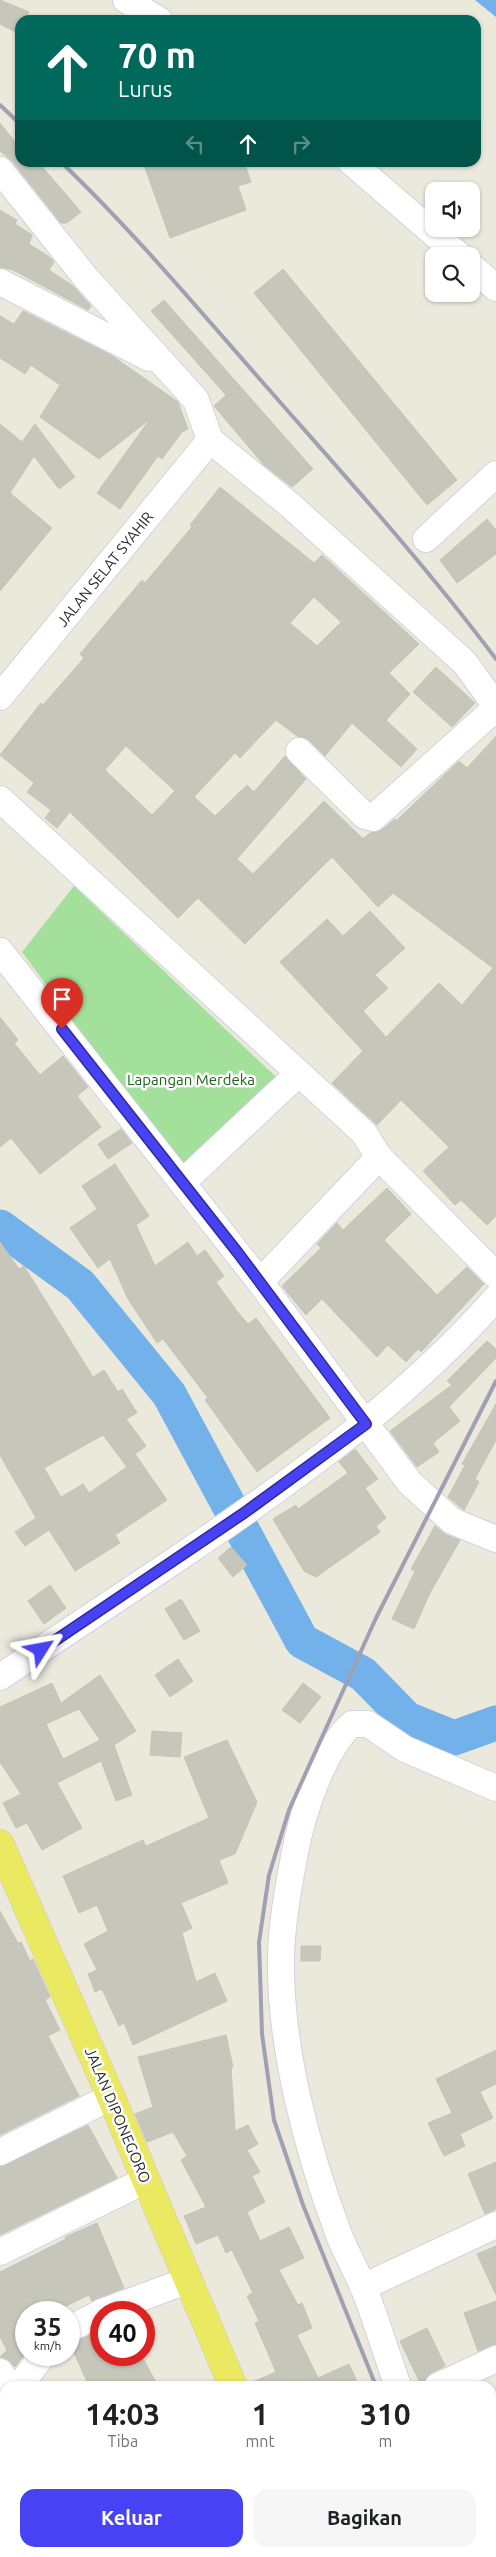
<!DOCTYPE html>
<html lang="id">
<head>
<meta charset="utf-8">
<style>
	:root { --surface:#fff; --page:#f6f6f6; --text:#202124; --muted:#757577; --accent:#4742f3 }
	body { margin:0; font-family:Ubuntu,sans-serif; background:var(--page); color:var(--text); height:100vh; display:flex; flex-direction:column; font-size:19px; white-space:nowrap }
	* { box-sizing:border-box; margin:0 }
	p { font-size:16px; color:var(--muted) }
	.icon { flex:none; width:28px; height:28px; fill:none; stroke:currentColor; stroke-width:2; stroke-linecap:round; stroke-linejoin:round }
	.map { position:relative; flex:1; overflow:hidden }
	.sheet { position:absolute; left:0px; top:2381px; width:496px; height:176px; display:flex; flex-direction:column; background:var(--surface); border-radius:15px 15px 0 0; box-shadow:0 1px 4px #0004 }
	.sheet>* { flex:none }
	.banner { position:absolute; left:15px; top:15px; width:466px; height:152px; border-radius:15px; box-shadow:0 1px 4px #0004; background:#00695c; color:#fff; overflow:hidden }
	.controls { position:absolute; left:425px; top:182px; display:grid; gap:10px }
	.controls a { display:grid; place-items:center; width:55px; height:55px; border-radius:10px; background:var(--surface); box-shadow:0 1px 4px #0004; font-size:25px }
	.speed { position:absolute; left:15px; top:2301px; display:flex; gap:10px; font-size:25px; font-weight:700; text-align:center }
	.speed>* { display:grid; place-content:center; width:65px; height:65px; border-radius:50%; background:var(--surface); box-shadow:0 1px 4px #0004; line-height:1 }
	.speed small { font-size:12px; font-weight:400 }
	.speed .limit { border:8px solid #d22; background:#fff; color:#111 }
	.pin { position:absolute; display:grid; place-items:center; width:42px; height:42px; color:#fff; margin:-51px -21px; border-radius:50% 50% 50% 0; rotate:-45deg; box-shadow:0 0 5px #0007 }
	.pin .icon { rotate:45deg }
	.me { position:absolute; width:55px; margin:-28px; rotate:56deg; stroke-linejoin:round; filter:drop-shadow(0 0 4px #0008) }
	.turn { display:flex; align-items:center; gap:18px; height:105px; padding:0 20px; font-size:22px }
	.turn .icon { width:65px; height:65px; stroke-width:2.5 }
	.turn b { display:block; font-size:35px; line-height:42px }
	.lanes { display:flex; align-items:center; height:48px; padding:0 20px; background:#0003; justify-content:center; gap:25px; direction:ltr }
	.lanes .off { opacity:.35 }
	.eta { display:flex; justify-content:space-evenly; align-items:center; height:85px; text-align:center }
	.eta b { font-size:30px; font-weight:700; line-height:35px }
	.action { display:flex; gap:10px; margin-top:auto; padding:10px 20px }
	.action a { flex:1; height:58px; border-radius:15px; background:var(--accent); color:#fff; font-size:20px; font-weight:700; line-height:58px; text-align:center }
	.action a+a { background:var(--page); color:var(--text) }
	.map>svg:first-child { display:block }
</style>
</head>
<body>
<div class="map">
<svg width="496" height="2557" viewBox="0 0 496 2557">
	<rect width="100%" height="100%" fill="#ebe8dc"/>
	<!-- green -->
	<path fill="#a3e09b" d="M74,886l203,192 -93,94 -162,-220z"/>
	<!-- water -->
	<path fill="#73b1ea" d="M475,0h21v17z"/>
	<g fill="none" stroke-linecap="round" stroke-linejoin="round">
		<!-- river -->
		<path stroke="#73b1ea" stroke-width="35" d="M0,1227l80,58 89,109 133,247 61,33 44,45 47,19 42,-15"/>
	</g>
	<!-- building -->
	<g fill="#c7c6bb" stroke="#c7c4b6" fill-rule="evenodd">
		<path d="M0,0l29,12 -4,8h-5l-1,14 -19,-10z"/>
		<path d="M0,123l20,25v14h18l43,50 -14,11h-6l-49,-62 -12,-10z"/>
		<path d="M143,162h101l7,20 -13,4 8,24 -76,28z"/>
		<path d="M0,210l17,10 -2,4 17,11 -3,9 22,14 3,4 -5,8 24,16 18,20 -3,4 -75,-40 -13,-3z"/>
		<path d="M283,269l174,211 -30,25 -173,-212z"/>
		<path d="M164,300l149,169 -21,18 -28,-22 -50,-59 12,-11 -75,-84z"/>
		<path d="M23,311l88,44 67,47 10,27 -6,3 -20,27 -4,-3 -38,53 -23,-16 53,-74 -51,40 -59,-42 20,-32 -29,-20 -6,9 -25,-16v-42l14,8z"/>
		<path d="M0,424l22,18 13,-18 40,53 -16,12 -25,-33 -24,37 42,35 -52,63z"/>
		<path d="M220,487l94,76 8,-8 97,89 -30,29 21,21 -24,26 31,29 -16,18 -49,-44 -27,33 -16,-16 -12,-4 -21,-16 -36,38 -5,-5 -41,44 21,19 32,-31 7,7 31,-36 21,23 -69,80 16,15 71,-73 39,38 7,-6 13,-4 12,-10 1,2 63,-60 8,7 29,-32v480l-9,9 -26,-25 -6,5 -32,-34 26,-24 -48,-47 -24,25 -45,-42 31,-32 -83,-89 47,-43 16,17 27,-25 35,37 -30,27 13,13 -25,23 23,26 53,-54 23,22 31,-37 -100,-75 -15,14 -46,-50 -87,87 -47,-46 -20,20 -108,-106 -13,16 -12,-10 6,-8 -24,-18 7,-9 -34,-28 41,-52 2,2 41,-47 -4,-4 62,-74 3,3 47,-56 -2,-2zM314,597l27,25 -24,24 -27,-23zM126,746l49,45 -23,24 -47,-45z"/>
		<path d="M487,519l9,11v24l-39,29 -17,-23z"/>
		<path d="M436,667l39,36 -23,24 -39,-35z"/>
		<path d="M0,1017l18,23 -4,3 26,32 23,-19 25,31 -11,9 24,31 -61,47 -29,-36 -11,9z"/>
		<path d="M121,1129l11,14 -24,16 -10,-15z"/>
		<path d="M115,1164l34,52 -13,9 19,41 33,-24 9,14 8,-6 19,26 -8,6 20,28 12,14 8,-6 74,100 -73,54 -52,-72 3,-2 -45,-59 -6,4 -29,-44 -18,-40 -12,9 -28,-40 27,-19 -15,-23z"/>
		<path d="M387,1188l24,26 -27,26 53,55 30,-28 17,17 -63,68 -3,-3 -12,13 -18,-17 -11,12 -55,-58 -16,16 -24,-29 39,-38 -4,-4 20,-21 6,7z"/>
		<path d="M0,1242l19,27 5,-3 69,111 11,-7 14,22 4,-3 15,24 -11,6 20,27 -11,8 32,46 -52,35 5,8 -45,28 -26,-41 -24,16 -10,-14 21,-14 -36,-63zM103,1435l24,32 -38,26 -6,-9 -22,13 -17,-29z"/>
		<path d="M487,1341l9,8v9l-47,49 11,14 -27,22 6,9 -22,15 -27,-36 62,-46 -5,-4z"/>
		<path d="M496,1404v36l-21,39 4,3 -15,28 -16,-13 17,-32 -3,-1z"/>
		<path d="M355,1449l23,30 -13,9 21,30 -10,8 4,6 -64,45 -12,-6 -31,-52 23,-14 2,4 50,-36 -9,-11z"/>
		<path d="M435,1526l11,9 14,5 -31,55 -15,34 -22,-10 23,-48 -4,-2z"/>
		<path d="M231,1547l16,18 -14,12 -15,-19z"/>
		<path d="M50,1585l16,23 -22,16 -16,-23z"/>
		<path d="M181,1599l19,32 -16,9 -19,-31z"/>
		<path d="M178,1659l15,22 -23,16 -15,-22z"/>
		<path d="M100,1675l36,56 -22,14 18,50 -16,6 -15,-40 -44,22 25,45 -40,22 -15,-27 -11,5 -13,-25 18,-9 -21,-32v-55l52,-24 9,20zM79,1709l21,31 -37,19 -17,-35z"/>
		<path d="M303,1683l18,14 -21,26 -18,-13z"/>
		<path d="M152,1731l30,2 -2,24 -30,-2z"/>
		<path d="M227,1740l30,62 -22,52 -16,6 9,23 -47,20 11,25 -10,5 14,49 19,-9 12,28 -94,44 -9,-22 -5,3 -17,-37 -7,3 -7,-18 9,-4 -13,-26 24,-13 -11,-26 -18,8 -16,-37 80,-36 3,6 63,-28 -25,-61z"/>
		<path d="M0,1911l18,32 3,-1 9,19 3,-2 17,38 -5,3 15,30 -12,6 31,60 -79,39z"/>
		<path d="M301,1946h20l-1,15h-19z"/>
		<path d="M226,2035l7,32h-2l4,64 13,-6 10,19 -11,6 13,22 -8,4 13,26 -18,10 13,29 29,-14 15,31 -25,12 19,35 4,-2 10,25 -15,7 21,43 31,-14 10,22h-111v-2l28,-12 -21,-49 4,-2 -12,-25 6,-3 -21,-43 -6,3 -8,-18 -22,9 -12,-28 22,-9 -25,-47 6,-4 -14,-24 -26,10 -12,-28 18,-7 -15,-50z"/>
		<path d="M496,2050v34l-16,8 13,26 -33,16 5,12 -21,10 -16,-33 24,-10 -16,-34z"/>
		<path d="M88,2125l29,53 -117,57v-68z"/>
		<path d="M496,2162v47l-11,5 -17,-40z"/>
		<path d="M97,2223l27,65 -32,13 -3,-6 -35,17h-28v40l-11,15 -8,-8 -7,-2 7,-7 -7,-13v-65l66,-33 -1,-2z"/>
		<path d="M496,2246v49l-19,-41z"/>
		<path d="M496,2301v43l-18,7 -14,-38z"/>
		<path d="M427,2328l18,38 -14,7 -10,12 -21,-44z"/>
		<path d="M101,2330v25h40l17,31h-69l-19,-42z"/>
	</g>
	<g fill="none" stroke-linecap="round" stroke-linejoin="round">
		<defs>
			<g id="minor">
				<path d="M126,0l33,20"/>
				<path d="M351,162l109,94"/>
				<path d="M0,170l86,108 110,122 14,40 80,65 175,158 31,43"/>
				<path d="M471,266l25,22"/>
				<path d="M0,282l149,76"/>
				<path d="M426,539l70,-65"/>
				<path d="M0,697l210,-257"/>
				<path d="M299,751l66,65 8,2 123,-110"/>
				<path d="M0,799l364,334 15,24 117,118"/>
				<path d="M0,951l260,331 150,201 42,38 44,18"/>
				<path d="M183,1182l115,-108"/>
				<path d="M260,1282l119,-125"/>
				<path d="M0,1677c59,-39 118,-78 177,-118 114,-77 227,-157 319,-261"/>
				<path d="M0,2152l111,-55"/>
				<path d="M0,2252l146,-72"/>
				<path d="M363,2287l133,-62"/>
				<path d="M102,2312l87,-32"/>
				<path d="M69,2329l32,-16"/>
				<path d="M0,2372l9,14"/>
				<path d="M19,2386l24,-31"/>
				<path d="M398,2386c-12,-33 -22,-67 -35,-100 -8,-17 -17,-34 -24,-51 -32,-85 -60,-190 -58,-281 1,-32 7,-65 13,-97 7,-39 28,-107 58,-133h16l37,25 91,39"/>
				<path d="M438,2386l58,-27"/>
				<path d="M491,2496l5,-2"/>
				<path d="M471,2552l2,5"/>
			</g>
			<g id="major">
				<path d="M0,1844l111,253 122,289"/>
				<path d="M302,2552l2,5"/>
			</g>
		</defs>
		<!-- minor casing -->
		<use href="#minor" stroke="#d2d2e2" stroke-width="28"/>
		<!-- major casing -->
		<use href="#major" stroke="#c8c8c8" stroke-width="29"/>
		<!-- minor -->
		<use href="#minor" stroke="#fff" stroke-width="26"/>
		<!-- major -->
		<use href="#major" stroke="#ebe961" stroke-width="28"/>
		<!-- rail -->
		<g stroke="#a19fb3" stroke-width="4">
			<path d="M0,105l20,19"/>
			<path d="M61,162c73,70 137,147 204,223 78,89 159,178 231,274"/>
			<path d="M376,2386l-73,-181 -29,-85 -12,-86 -3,-92 10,-67 20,-65 87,-192 120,-237"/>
			<path d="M441,2552l2,5"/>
		</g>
	</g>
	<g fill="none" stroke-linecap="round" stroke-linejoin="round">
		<defs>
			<path id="route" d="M41,1650l203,-137 122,-89 -128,-171 -176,-224"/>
		</defs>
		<!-- route casing -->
		<use href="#route" stroke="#2e2b9e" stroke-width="12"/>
		<!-- route -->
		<use href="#route" stroke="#4742f3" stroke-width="9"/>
	</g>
	<g text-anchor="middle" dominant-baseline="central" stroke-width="5" stroke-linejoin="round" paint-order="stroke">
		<!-- street labels -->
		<g font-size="15" fill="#2a2a2a" stroke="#fff">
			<text transform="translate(105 569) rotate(-51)">JALAN SELAT SYAHIR</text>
			<text transform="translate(118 2115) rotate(67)">JALAN DIPONEGORO</text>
		</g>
		<!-- park labels -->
		<g font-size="15" fill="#1d641d" stroke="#fff">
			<text x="191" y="1079">Lapangan Merdeka</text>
		</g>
	</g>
</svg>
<div class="controls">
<a><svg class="icon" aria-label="sound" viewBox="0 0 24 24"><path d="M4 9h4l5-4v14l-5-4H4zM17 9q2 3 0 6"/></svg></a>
<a><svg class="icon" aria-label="search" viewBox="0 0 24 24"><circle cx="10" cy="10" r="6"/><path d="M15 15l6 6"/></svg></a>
</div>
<div class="speed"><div>35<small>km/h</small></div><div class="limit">40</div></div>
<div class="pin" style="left:62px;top:1029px;background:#d93025"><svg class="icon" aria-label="arrive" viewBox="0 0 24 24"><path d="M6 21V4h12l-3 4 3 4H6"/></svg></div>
<svg class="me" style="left:41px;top:1650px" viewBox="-20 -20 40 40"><path d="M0-17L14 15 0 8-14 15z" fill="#4742f3" stroke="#fff" stroke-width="4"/></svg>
<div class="banner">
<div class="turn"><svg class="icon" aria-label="ahead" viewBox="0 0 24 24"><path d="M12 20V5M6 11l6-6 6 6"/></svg><div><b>70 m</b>Lurus</div></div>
<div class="lanes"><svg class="icon off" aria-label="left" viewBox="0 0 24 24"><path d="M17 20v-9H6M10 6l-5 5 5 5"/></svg><svg class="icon" aria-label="ahead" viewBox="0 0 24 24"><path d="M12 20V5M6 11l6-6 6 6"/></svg><svg class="icon off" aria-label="right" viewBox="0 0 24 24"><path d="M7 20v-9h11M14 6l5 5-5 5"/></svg></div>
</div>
<section class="sheet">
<div class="eta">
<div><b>14:03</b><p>Tiba</p></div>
<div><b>1</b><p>mnt</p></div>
<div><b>310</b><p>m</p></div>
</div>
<div class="action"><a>Keluar</a><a>Bagikan</a></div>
</section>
</div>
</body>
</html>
